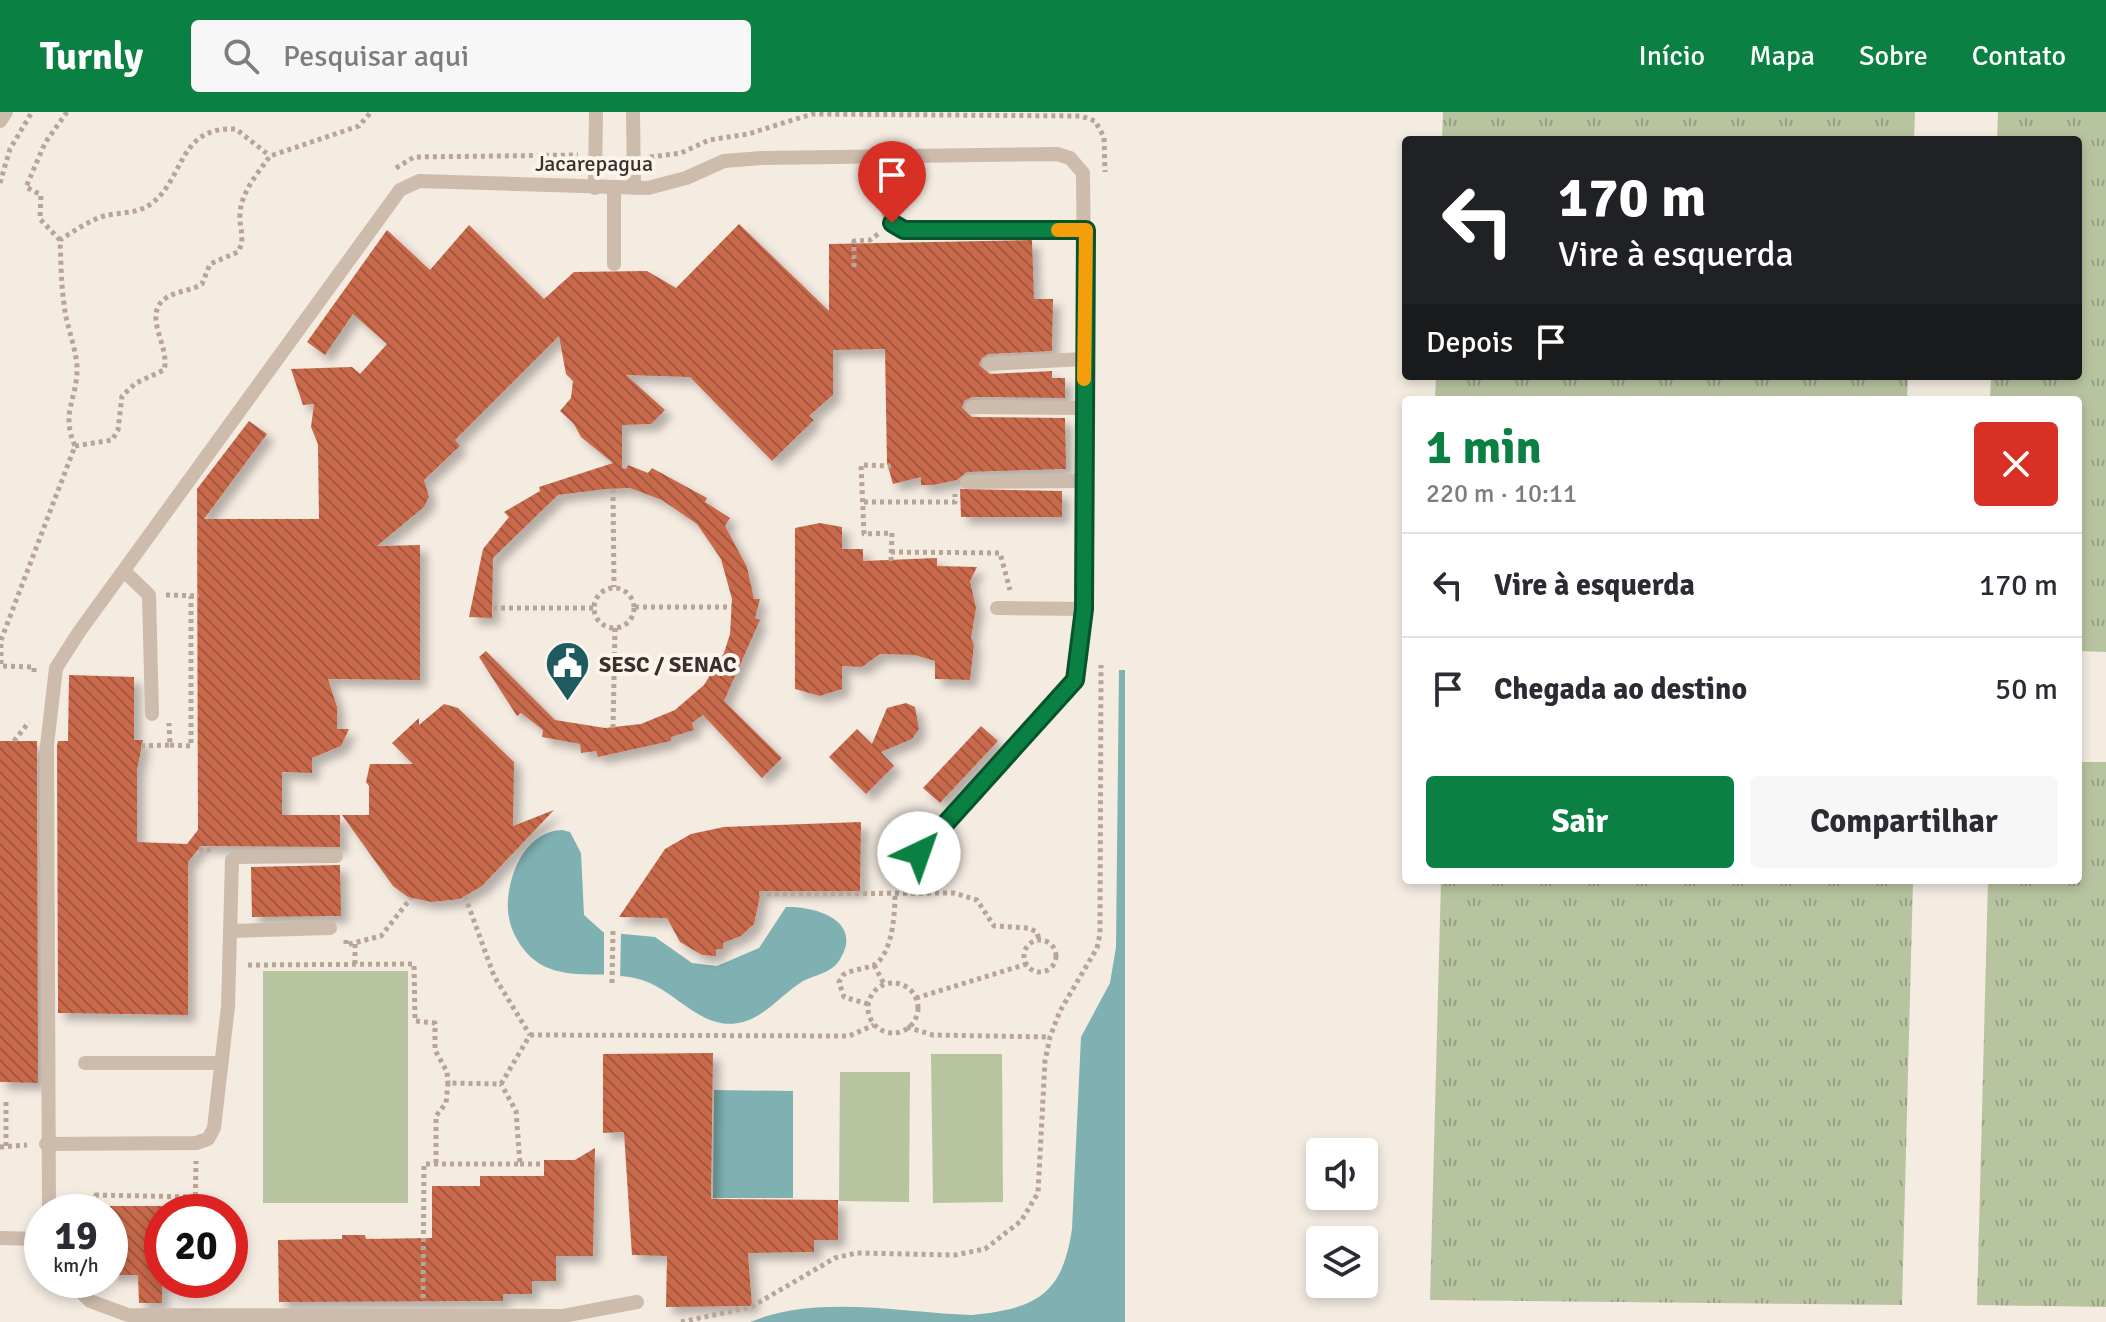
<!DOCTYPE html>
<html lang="pt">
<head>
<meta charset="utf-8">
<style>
	:root { --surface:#fff; --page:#f7f7f7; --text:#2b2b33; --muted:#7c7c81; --line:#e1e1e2; --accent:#0b8043 }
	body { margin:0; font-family:Signika,sans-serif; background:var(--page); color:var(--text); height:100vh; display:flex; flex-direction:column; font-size:30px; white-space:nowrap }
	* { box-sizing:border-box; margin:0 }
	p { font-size:26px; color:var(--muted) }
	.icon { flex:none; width:44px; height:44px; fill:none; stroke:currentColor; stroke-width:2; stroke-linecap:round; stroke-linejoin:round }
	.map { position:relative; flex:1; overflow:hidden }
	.drawer { position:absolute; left:1402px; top:284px; width:680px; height:488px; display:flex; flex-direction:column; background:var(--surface); border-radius:8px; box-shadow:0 4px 12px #0003 }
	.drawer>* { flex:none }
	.banner { position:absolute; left:1402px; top:24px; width:680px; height:244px; border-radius:8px; box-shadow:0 4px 12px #0003; background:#202124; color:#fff; overflow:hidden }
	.tools { position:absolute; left:1306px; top:1026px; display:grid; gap:16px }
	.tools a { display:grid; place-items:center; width:72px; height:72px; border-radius:8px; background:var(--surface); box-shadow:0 4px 12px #0003; font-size:40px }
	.speed { position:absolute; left:24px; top:1082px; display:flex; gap:16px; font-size:40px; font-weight:700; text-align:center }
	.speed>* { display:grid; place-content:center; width:104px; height:104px; border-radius:50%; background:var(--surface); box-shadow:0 4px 12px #0003; line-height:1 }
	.speed small { font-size:20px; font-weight:400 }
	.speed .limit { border:12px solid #d22; background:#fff; color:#111 }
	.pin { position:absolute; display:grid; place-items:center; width:68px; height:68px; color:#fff; margin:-82px -34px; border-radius:50% 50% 50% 0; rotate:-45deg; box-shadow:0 0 8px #0007 }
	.pin .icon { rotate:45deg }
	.me { position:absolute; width:88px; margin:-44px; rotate:42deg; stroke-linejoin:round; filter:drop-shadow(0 0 6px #0008) }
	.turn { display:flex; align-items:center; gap:28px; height:168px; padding:0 24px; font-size:36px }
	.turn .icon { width:104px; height:104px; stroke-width:2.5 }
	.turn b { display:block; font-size:56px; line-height:68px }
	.then { display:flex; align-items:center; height:76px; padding:0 24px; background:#0003; gap:16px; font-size:30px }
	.round { display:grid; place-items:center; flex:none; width:84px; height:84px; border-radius:8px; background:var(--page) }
	.summary { display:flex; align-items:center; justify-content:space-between; height:136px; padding:0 24px }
	h1 { font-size:48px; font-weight:700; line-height:60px; color:var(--accent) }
	.button { display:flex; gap:16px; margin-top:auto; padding:16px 24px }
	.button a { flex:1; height:92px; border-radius:8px; background:var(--accent); color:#fff; font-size:32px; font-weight:700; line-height:92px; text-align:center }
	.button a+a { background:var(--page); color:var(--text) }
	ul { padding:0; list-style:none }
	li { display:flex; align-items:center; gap:24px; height:104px; padding:0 24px; border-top:2px solid var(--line) }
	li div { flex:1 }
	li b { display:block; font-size:30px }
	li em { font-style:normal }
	header { display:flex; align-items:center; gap:48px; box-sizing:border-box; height:112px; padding:0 40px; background:var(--accent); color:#fff }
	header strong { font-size:38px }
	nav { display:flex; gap:44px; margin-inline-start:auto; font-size:28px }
	.search { width:560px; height:72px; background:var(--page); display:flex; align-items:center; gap:20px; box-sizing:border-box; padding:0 28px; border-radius:8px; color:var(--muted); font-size:30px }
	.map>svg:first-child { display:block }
</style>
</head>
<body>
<header>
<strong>Turnly</strong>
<div class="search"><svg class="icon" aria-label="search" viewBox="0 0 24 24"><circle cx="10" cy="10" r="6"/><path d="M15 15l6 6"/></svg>Pesquisar aqui</div>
<nav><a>Início</a><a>Mapa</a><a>Sobre</a><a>Contato</a></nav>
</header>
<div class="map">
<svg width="2106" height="1210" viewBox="0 0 2106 1210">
	<defs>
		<pattern id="grass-tufts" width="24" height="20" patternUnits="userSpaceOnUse" patternTransform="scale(2)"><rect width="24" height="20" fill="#b8c4a0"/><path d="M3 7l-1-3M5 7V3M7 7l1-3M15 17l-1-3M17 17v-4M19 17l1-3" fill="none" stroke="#97a083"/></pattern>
		<pattern id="building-back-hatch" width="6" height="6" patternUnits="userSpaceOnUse" patternTransform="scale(2)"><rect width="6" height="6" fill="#c8694b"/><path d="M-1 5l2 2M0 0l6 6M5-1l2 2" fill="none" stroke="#a4573f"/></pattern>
		<filter id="shadow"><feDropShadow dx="7" dy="7" stdDeviation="4" flood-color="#0004"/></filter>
	</defs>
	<rect width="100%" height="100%" fill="#f4ebe1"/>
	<!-- grass -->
	<g fill="url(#grass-tufts)">
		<path d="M1443,0h472l-1,28h-472z"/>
		<path d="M1998,0h108v540l-28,-1v-251h-88l1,-24h87v-236h-81z"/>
		<path d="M1436,264h472l-1,24h-472z"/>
		<path d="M2078,650h28v545l-129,-2 11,-425h90z"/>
		<path d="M1441,768h472l-11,425 -472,-5z"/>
	</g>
	<!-- pitch -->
	<g fill="#b8c4a0">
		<rect x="263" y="859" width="145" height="232"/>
		<path d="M931,942h71l1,148 -70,1z"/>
		<path d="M840,960h70l-1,130 -70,-1z"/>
	</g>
	<!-- water -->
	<g fill="#7fb0b2">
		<path d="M1119,558h6v652h-375c68,-28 151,-9 222,-7 64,-7 90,-19 100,-86l9,-192 29,-54 6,-36z"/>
		<path d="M562,718l8,2 11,21 3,62 19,17 52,5 37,26 25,3 42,-18 27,-41c30,-1 79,14 53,54 -8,12 -24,14 -36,20 -21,13 -36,34 -60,41 -38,10 -62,-25 -93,-39 -46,-20 -101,10 -132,-42 -8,-13 -11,-27 -10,-41 2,-31 20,-69 54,-70z"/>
		<path d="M714,978l79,1v107h-80z"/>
	</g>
	<!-- pier -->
	<path fill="#f4ebe1" d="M604,819l17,1 -1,50 -16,-1z"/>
	<!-- building -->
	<g fill="url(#building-back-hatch)" filter="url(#shadow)">
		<path d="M739,112l90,87v-67l203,-4 2,59h19l-1,52 -64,3 -7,5 -2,6 11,9 62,-3v7h13v20l-93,-1 -8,4 -2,7 10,9 93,1 1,51 -99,3 -10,8 -24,5h-12v-8l-28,7 -6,-21 -2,-114 -52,1v45l-24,21 5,4 -42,41 -82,-84 -64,-2 39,35 -14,14 -29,1v43l4,1 2,-4 20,8 4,-5 55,30 -2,4 25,16 -5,8 22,41 7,32h6l-5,19 5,2 -36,81 58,57 -20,20 -59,-63 -11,8 2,7 -23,7v4l-73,16 -2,-6 -15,2 -1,-9 -38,-7 1,-7 -22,-17 -4,3 -38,-59 7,-6 69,69 50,8 36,-4 34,-14 29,-25 20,-32 6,-19 2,-35 -11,-40 -24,-35 -35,-24 -32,-12 -24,1 -48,6 -65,63 -1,60 -23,-1 14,-68 26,-32 -5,-5 36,-21 -1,-4 74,-24 -32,-26 -7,-13 -14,-13 11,-13 2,-17 -7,-7 -7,-38 -104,104 5,6 -36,34 5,17 -5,10 -47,39 43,-1v135l-92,-1 9,28v22h12l-8,17 -29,12v15l-30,-1v43h58v32l-139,-1 -13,16v153l-130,-2 -1,-267 1,-5h10l1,-66 65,2v63h9l-6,30v72l50,2 11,-14 -1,-341 52,-68 18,13 -63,85h115l-1,-75 -7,-17 3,-23 -11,1 -12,-36 61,-2 8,7 27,-30 -34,-30 -28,41 -18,-13 80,-112 43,40 39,-45 75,74 30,-27 73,-1 29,17z"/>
		<path d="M960,377l102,2v26h-101z"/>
		<path d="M820,411l22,4v22h21v12l74,-3v8l40,1 -7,14 6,27 -5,30 3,7 -4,35 -35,-1v-18l-20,-6 -35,-1 -18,13 -20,-1v23l-22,7 -25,-7v-161z"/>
		<path d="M906,591l9,4 4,22 -7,10 -31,13 13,14 -28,28 -37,-37 28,-28 15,15 15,-36z"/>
		<path d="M444,592l14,4 56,54 -1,64 41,-16 -72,76 -22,13 -29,3 -23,-5 -15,-11 -51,-71h27v-29l-3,-4 4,-18h43l-21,-21 27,-25v7z"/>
		<path d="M981,614l17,15 -58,62 -17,-15z"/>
		<path d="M0,629h37l1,342 -38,-1z"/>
		<path d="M861,710l-1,69h-99l-7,33 -13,12 -18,7v6h-7v7l-14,-1 -22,-13 -13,-24 -48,-1 46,-68 26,-15 33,-7z"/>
		<path d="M340,753l1,51 -89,1 -1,-50z"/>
		<path d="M713,941l-2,146 127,1v40h-24v12l-66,1 4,53 -86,1 1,-51 -35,-1 -8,-123 -21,1v-79z"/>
		<path d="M595,1036l-2,108h-37v25h-24v13h-29v7l-224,1 -1,-62 64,-1v-4h23l1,4 66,-1v-52h48v-10h64v-16h31z"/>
		<path d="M110,1094h52v97h-23l-1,-28h-28z"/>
	</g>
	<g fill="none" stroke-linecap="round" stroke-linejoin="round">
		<!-- path -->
		<g stroke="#b9a596" stroke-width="5" stroke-dasharray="4 4" stroke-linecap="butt">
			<path d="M650,45l31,-4 28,-13 39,-6 64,-20 269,2 14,5 9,16 1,35"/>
			<path d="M396,56l18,-11 164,-2"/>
			<path d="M0,71l10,-34 22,-37"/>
			<path d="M60,128l-20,-21 1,-24 -15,-8 19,-44 22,-31"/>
			<path d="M854,155v-26l16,-1 8,-6"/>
			<path d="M75,334l37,-6 6,-10 4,-34 14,-13 28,-13c7,-23 -23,-55 2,-72 10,-7 25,-7 36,-14l8,-20 28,-12c8,-15 1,-23 2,-38 1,-22 18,-41 30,-58l89,-30 12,-14"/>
			<path d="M613,377l1,98"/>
			<path d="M864,390h91v-8"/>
			<path d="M891,440l109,1 10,37"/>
			<path d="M891,449l1,-28 -28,1 -3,-69 30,1"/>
			<circle cx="614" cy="496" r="20"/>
			<path d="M166,483l33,1"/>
			<path d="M635,495h97"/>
			<path d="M493,496h101"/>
			<path d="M34,560v-5l-33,-1v-26l74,-194c-15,-34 3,-47 2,-80 -2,-22 -11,-41 -13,-62 -3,-21 -3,-43 -4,-64 14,-9 28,-19 44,-24 16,-4 35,-2 48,-13 33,-25 26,-77 84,-74l34,27"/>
			<path d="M613,616l2,-100"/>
			<path d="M14,629l15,-19"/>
			<path d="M170,633l21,1v-150"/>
			<path d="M141,634l29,-1 -1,-22"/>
			<path d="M199,737l16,1"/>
			<path d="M920,758l1,23"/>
			<path d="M759,782l195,-1 23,7 17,26 34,2 9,4 2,8"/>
			<path d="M465,784l29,80 36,59"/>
			<path d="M346,828v5l35,-9 30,-38"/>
			<circle cx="1040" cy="844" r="16"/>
			<path d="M355,832v20"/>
			<path d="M248,853l166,-1 1,57 20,2v27l12,22 1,11"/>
			<path d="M874,853l10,19"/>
			<path d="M612,871l1,-52"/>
			<circle cx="893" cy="896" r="25"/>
			<path d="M916,886l111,-34"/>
			<path d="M868,892l-24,-7 -5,-15 4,-7c10,-6 22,-6 31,-10 19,-11 21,-54 21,-72"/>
			<path d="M907,915l26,8 117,2"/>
			<path d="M530,923l319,1 25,-11"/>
			<path d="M501,972l29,-49"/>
			<path d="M6,1034v-48"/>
			<path d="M0,1035l27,-2"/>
			<path d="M436,1051v-47l10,-13 2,-20 53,1"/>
			<path d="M520,1052h24"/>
			<path d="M69,1100h19"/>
			<path d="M96,1100v-17l99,2"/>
			<path d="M195,1100l1,-51"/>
			<path d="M192,1171v-3"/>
			<path d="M423,1186l1,-134h96l-4,-53 -15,-27"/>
			<path d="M681,1210l70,-15 84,-49 21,-5 99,2 30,-6 36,-28 17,-28 7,-132 5,-24 10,-26 37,-63 3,-14 1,-269"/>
		</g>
		<!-- service -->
		<g stroke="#cdbbac" stroke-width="14">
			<path d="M633,0l1,76"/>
			<path d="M0,9l6,-9"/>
			<path d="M887,43l-3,44 8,24 12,7h182"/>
			<path d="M595,76l1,-76"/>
			<path d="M614,152v-76"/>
			<path d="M989,252l95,-5"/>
			<path d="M972,295l111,1"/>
			<path d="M967,370l119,-1"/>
			<path d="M124,459l25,24 3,119"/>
			<path d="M997,496l87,1"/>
			<path d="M230,819l100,-3"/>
			<path d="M85,951h136"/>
			<path d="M46,1032l150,-1 12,-4 6,-11 14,-122 4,-146 4,-3 100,-1"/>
			<path d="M49,1100l-2,-467 9,-77 23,-36 321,-442 19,-9 229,7 38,-10 38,-17 38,-3 295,-4 13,4 13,15 3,308 -5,177 -6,22 -156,173"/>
			<path d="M0,1126l42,1"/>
			<path d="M69,1168l21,21 38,14 435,1 74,-14"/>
		</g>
	</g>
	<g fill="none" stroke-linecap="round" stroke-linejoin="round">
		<defs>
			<path id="route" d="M892,111l12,7h182l-2,379 -9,71 -156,173"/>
		</defs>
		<!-- route casing -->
		<use href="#route" stroke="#07532c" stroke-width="20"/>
		<!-- route -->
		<use href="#route" stroke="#0b8043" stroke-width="14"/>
		<!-- slow -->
		<path stroke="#f59e0b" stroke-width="14" d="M1058,118h28l-2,149"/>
	</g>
	<!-- icons -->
	<defs>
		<symbol id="civic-pin" viewBox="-11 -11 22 30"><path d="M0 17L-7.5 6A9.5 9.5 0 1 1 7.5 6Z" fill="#1f5a5e" stroke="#fbf5ee"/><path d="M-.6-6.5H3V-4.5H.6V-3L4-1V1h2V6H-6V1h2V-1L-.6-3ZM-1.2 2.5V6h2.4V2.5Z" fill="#fff"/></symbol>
	</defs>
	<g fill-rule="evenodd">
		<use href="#civic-pin" x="542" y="526" width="51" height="69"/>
	</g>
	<g text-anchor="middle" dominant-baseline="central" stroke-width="8" stroke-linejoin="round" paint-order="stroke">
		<!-- street labels -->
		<g font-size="22" fill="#3b302b" stroke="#fbf5ee">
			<text x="594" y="51">Jacarepagua</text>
		</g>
		<!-- poi labels -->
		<g font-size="22" font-weight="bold" fill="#3b302b" stroke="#fbf5ee" text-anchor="start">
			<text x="599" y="552">SESC / SENAC</text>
		</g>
	</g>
</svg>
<div class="tools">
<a><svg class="icon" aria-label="sound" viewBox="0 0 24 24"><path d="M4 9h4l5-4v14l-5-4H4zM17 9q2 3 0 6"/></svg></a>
<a><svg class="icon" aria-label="layers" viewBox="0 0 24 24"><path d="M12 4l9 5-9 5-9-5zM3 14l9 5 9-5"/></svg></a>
</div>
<div class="speed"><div>19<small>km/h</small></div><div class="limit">20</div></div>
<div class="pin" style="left:892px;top:111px;background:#d93025"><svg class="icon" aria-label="arrive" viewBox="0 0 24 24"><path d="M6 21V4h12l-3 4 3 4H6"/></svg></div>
<svg class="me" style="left:919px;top:741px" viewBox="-20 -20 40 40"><circle r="19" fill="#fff"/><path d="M0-13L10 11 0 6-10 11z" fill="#0b8043"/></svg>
<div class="banner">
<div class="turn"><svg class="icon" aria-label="left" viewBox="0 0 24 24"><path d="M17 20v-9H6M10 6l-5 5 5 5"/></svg><div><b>170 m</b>Vire à esquerda</div></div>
<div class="then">Depois<svg class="icon" aria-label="arrive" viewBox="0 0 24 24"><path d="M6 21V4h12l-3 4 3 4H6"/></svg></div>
</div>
<section class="drawer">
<div class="summary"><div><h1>1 min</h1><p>220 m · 10:11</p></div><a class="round" style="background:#d93025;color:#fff"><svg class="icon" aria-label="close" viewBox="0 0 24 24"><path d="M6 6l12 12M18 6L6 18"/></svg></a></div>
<ul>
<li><svg class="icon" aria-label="left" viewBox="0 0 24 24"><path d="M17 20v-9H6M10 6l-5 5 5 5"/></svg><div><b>Vire à esquerda</b></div><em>170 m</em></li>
<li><svg class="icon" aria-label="arrive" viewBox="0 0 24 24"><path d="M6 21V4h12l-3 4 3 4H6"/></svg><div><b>Chegada ao destino</b></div><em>50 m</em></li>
</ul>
<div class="button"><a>Sair</a><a>Compartilhar</a></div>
</section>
</div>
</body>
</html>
